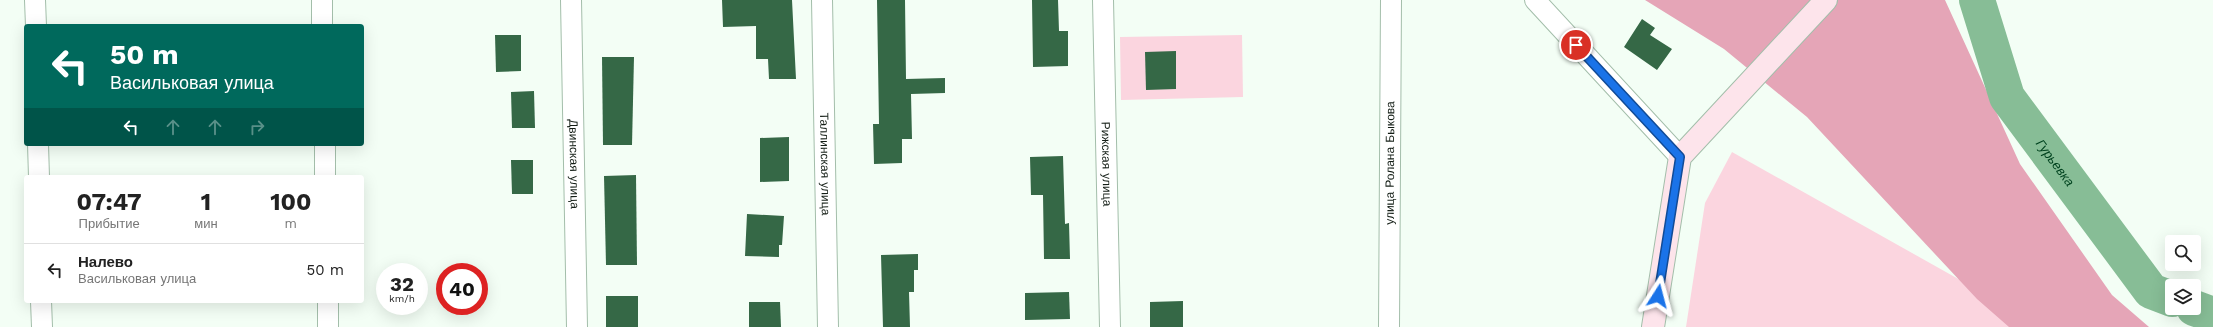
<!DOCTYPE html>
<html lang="ru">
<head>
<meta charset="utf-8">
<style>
	:root { --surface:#fff; --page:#f2f2f2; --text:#222; --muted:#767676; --line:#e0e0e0 }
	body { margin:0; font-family:"Work Sans",sans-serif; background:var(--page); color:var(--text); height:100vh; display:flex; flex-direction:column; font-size:15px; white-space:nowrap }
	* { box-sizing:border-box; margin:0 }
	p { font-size:13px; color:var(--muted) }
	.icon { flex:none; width:22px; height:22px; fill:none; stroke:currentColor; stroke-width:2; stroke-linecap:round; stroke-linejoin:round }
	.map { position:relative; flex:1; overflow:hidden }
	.details { position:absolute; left:24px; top:175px; width:340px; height:128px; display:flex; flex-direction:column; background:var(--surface); border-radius:4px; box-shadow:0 4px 16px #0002 }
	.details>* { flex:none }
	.top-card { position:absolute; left:24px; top:24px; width:340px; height:122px; border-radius:4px; box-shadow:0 4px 16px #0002; background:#00695c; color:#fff; overflow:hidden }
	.controls { position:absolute; left:2165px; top:235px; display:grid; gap:8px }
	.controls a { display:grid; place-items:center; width:36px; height:36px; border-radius:4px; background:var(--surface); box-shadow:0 4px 16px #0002; font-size:20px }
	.speed { position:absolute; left:376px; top:263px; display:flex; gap:8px; font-size:20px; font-weight:700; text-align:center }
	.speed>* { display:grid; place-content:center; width:52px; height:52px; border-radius:50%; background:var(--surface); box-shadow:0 4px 16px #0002; line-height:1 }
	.speed small { font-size:10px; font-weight:400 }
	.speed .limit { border:6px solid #d22; background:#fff; color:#111 }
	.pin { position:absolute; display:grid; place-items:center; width:34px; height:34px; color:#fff; margin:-17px; border:2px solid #fff; border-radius:50%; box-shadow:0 1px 4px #0007 }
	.me { position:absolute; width:44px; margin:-22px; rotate:9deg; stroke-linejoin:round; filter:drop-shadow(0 0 3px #0008) }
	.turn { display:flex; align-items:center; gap:14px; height:84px; padding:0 20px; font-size:18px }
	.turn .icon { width:52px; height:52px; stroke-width:2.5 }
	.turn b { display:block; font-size:28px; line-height:34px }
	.lanes { display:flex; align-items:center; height:38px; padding:0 20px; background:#0003; justify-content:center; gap:20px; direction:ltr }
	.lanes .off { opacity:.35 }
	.eta { display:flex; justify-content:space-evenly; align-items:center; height:68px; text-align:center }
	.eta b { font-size:24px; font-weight:700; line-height:28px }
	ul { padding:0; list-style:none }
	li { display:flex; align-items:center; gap:12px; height:52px; padding:0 20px; border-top:1px solid var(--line) }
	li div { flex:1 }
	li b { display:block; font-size:15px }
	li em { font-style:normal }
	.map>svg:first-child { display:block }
</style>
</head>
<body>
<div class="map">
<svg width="2213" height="327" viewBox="0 0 2213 327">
	<rect width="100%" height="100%" fill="#f3fef5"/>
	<!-- green -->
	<g fill="#fbd5df">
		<path d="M1242,35l1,62 -122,3 -1,-63z"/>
		<path d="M1732,152l312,175h-358l19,-124z"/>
	</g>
	<!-- forest -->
	<path fill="#e5a5b7" d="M1645,0h300l75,164 92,131 37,32h-140l-32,-28 -170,-182 -83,-68z"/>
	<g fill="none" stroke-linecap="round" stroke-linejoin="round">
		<!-- river -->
		<g stroke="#87bd96" stroke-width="36">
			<path id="s1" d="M1977,0l30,97 144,194 21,8"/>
			<path d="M2194,308l19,7"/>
		</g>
	</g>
	<!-- building -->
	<g fill="#356846">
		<path d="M722,0h70l4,79h-27l-1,-20h-12v-33l-33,1z"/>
		<path d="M877,0h28l1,79 39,-1v15l-34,1 1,45h-10v24l-28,1 -1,-40h6z"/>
		<path d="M1032,0h26l1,31h9v35l-35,1z"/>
		<path d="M1642,19l13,9 -5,7 22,14 -15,21 -33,-23z"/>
		<path d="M495,35h26v36l-25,1z"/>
		<path d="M1176,51v38l-30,1 -1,-38z"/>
		<path d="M602,57h32l-2,88h-29z"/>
		<path d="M534,91l1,37h-23l-1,-36z"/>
		<path d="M789,137v44l-29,1v-44z"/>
		<path d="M1063,156l2,68 4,-1 1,36h-26l-1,-64h-12l-1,-38z"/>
		<path d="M511,160h22v34h-21z"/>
		<path d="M636,175l1,90h-31l-2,-89z"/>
		<path d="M747,214l37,2 -2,29h-3v12l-34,-1z"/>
		<path d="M918,254v16h-4v22h-5l1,35h-27l-2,-72z"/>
		<path d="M1069,292l1,27 -45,1v-27z"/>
		<rect x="606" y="296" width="32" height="31"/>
		<path d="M1183,301v26h-33v-25z"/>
		<path d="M749,302h31l1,25h-32z"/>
	</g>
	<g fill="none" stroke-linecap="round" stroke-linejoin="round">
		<defs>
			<g id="street">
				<path d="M35,0l1,26"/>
				<path d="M322,0v26"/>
				<path id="s2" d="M571,0l6,327"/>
				<path id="s3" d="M822,0l6,327"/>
				<path id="s4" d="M1103,0l7,327"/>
				<path d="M1535,0l145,157"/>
				<path d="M38,144l1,33"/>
				<path d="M325,144v33"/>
				<path d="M41,301l1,26"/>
				<path d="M328,301v26"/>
				<path id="s5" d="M1389,327l2,-327"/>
			</g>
			<path id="secondary" d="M1653,327l27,-170 146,-157"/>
		</defs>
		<!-- street casing -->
		<use href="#street" stroke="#a3beaa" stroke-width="22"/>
		<!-- secondary casing -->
		<use href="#secondary" stroke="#a3beaa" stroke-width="24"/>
		<!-- street -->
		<use href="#street" stroke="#fff" stroke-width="20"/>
		<!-- secondary -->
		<use href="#secondary" stroke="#fde4eb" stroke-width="22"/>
	</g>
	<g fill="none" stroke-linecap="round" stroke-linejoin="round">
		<defs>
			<path id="route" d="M1576,45l104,112 -22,139"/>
		</defs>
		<!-- route casing -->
		<use href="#route" stroke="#114b97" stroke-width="10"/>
		<!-- route -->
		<use href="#route" stroke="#1a73e8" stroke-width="7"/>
	</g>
	<g text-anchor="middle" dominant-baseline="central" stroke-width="4" stroke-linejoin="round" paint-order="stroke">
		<!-- street labels -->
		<g font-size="12" fill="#131d15" stroke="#f3fef5">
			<text stroke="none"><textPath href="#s3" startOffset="164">Таллинская улица</textPath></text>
			<text stroke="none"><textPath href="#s2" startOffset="164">Двинская улица</textPath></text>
			<text stroke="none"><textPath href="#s4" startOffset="164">Рижская улица</textPath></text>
			<text stroke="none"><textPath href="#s5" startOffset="164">улица Ролана Быкова</textPath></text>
		</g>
		<!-- water labels -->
		<g font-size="13" font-style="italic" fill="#00431f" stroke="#f3fef5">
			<text stroke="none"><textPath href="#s1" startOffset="183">Гурьевка</textPath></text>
		</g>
	</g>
</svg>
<div class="controls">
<a><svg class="icon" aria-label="search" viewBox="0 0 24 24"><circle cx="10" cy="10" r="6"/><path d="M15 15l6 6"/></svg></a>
<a><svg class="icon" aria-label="layers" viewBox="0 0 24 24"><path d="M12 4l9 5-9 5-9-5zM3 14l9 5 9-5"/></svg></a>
</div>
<div class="speed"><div>32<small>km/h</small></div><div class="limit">40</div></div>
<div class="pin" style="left:1576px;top:45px;background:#d93025"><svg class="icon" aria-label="arrive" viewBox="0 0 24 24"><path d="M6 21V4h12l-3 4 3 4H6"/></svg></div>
<svg class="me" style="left:1658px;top:296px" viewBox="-20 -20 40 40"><path d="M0-17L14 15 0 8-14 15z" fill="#1a73e8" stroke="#fff" stroke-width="4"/></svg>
<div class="top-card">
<div class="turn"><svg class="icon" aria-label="left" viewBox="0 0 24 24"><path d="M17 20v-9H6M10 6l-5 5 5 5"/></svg><div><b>50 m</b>Васильковая улица</div></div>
<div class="lanes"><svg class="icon" aria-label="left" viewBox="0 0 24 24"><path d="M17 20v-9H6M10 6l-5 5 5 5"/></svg><svg class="icon off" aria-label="ahead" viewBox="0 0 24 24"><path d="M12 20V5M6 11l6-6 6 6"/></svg><svg class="icon off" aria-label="ahead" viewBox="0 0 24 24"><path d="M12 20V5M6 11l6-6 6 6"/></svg><svg class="icon off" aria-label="right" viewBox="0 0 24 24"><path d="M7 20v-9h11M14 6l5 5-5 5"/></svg></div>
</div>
<section class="details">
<div class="eta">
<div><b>07:47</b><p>Прибытие</p></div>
<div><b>1</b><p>мин</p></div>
<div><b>100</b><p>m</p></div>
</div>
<ul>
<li><svg class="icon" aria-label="left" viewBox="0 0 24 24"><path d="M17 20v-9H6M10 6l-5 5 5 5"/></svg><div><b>Налево</b><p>Васильковая улица</p></div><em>50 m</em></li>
</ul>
</section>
</div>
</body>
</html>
